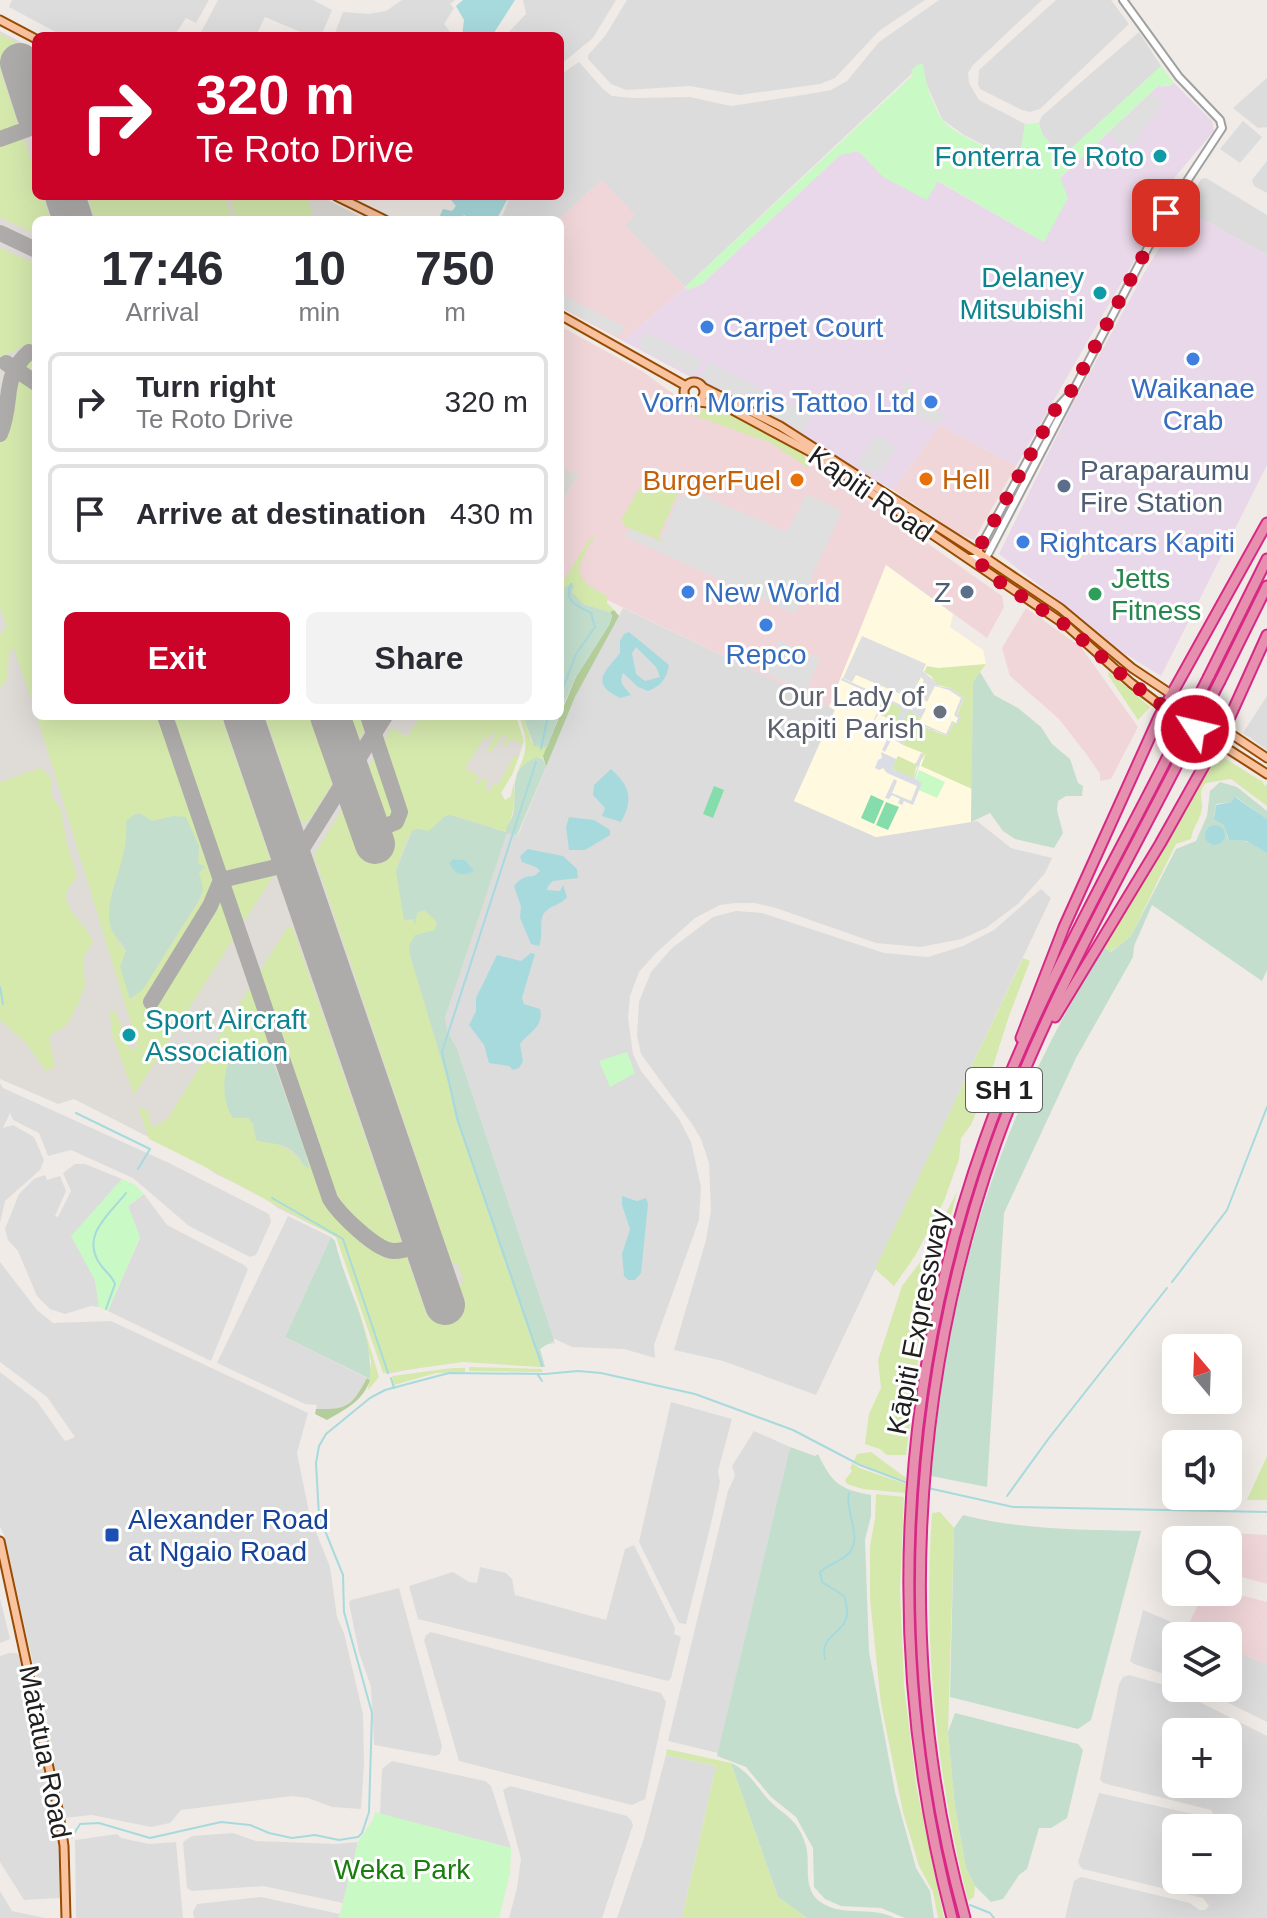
<!DOCTYPE html>
<html lang="en">
<head>
<meta charset="utf-8">
<style>
	:root { --surface:#fff; --page:#f2f2f3; --text:#2b2b33; --muted:#7c7c81; --line:#e1e1e2; --accent:#cc0328 }
	body { margin:0; font-family:Arial,sans-serif; background:var(--page); color:var(--text); height:100vh; display:flex; flex-direction:column; font-size:30px; white-space:nowrap }
	* { box-sizing:border-box; margin:0 }
	p { font-size:26px; color:var(--muted) }
	.icon { flex:none; width:44px; height:44px; fill:none; stroke:currentColor; stroke-width:2; stroke-linecap:round; stroke-linejoin:round }
	.map { position:relative; flex:1; overflow:hidden }
	.side { position:absolute; left:32px; top:216px; width:532px; height:504px; display:flex; flex-direction:column; background:var(--surface); border-radius:12px; box-shadow:0 8px 32px #0002 }
	.side>* { flex:none }
	.top-card { position:absolute; left:32px; top:32px; width:532px; height:168px; border-radius:12px; box-shadow:0 8px 32px #0002; background:#cc0328; color:#fff; overflow:hidden }
	.needle { width:52px; rotate:341deg }
	.fabs { position:absolute; left:1162px; top:1334px; display:grid; gap:16px }
	.fabs a { display:grid; place-items:center; width:80px; height:80px; border-radius:12px; background:var(--surface); box-shadow:0 8px 32px #0002; font-size:40px }
	.pin { position:absolute; display:grid; place-items:center; width:68px; height:68px; color:#fff; margin:-34px; border-radius:16px; box-shadow:0 4px 12px #0006 }
	.me { position:absolute; width:88px; margin:-44px; rotate:305deg; stroke-linejoin:round; filter:drop-shadow(0 0 6px #0008) }
	.turn { display:flex; align-items:center; gap:28px; height:168px; padding:0 32px; font-size:36px }
	.turn .icon { width:104px; height:104px; stroke-width:2.5 }
	.turn b { display:block; font-size:56px; line-height:68px }
	.eta { display:flex; justify-content:space-evenly; align-items:center; height:136px; text-align:center }
	.eta b { font-size:48px; font-weight:800; line-height:56px }
	.primary-button { display:flex; gap:16px; margin-top:auto; padding:16px 32px }
	.primary-button a { flex:1; height:92px; border-radius:12px; background:var(--accent); color:#fff; font-size:32px; font-weight:800; line-height:92px; text-align:center }
	.primary-button a+a { background:var(--page); color:var(--text) }
	ul { padding:0; list-style:none }
	li { display:flex; align-items:center; gap:24px; height:100px; margin:0 16px 12px; padding:0 16px; border:4px solid var(--line); border-radius:12px }
	li div { flex:1 }
	li b { display:block; font-size:30px }
	li em { font-style:normal }
	.map>svg:first-child { display:block }
</style>
</head>
<body>
<div class="map">
<svg width="1267" height="1918" viewBox="0 0 1267 1918">
	<rect width="100%" height="100%" fill="#f0ebe6"/>
	<!-- residential -->
	<g fill="#dddcdd" fill-rule="evenodd">
		<path d="M12,0h197l-13,23 -10,-5 -12,18h-111l-54,-29z"/>
		<path d="M218,0h95l19,10 -11,26h-11l-45,-19 -9,19h-57z"/>
		<path d="M402,0h53l-5,4 4,4 -10,16 9,12h-119l9,-24 25,2 18,-3z"/>
		<path d="M523,0h93l-23,38 -33,27v-29h-55l21,-22z"/>
		<path d="M627,0h298l-46,31 -44,47 -15,6 -81,11 -49,-9 -64,4 -15,-6 -23,-25v-4l17,-19z"/>
		<path d="M939,0h103l-69,65 -5,8 1,10 10,17 46,24 -6,39 -55,-28 -22,-16 -18,-41 -2,-14 -237,223 -61,-62 -22,-45 -44,40h-57l9,-24h50v-121l19,-13 24,27 9,7 22,2 56,-1 41,9 84,-13 16,-3 16,-9 32,-39z"/>
		<path d="M1056,0h55l18,24 -89,85 -10,3 -8,-2 -42,-21 -2,-5 1,-14z"/>
		<path d="M1139,32l22,34 -99,91 -20,-23 -3,-11 3,-7z"/>
		<path d="M1267,78v49l-9,1 -25,-20z"/>
		<path d="M1243,121l19,16 -22,26 -20,-14z"/>
		<path d="M1267,161v32l-13,-7 -2,-6z"/>
		<path d="M1206,178l61,37v40l-83,-46 17,-30z"/>
		<path d="M623,608l212,101 -41,92 82,36 101,-16 34,27 41,10 -7,15 -27,31 -32,24 -24,11 -42,8 -44,-4 -100,-35 -21,-5h-20l-15,2 -25,13 -39,35 -17,19 -9,24 -2,21 5,37 8,17 38,48 12,23 10,45 -2,33 -45,125 1,13 -31,-9 -52,-2 -19,-9 -96,-289 -10,-19 -2,-13 62,-185 11,3 57,-138z"/>
		<path d="M1267,696v54l-24,-17z"/>
		<path d="M1041,889l10,9 -235,497 -93,-34 -49,-11 32,-110 5,-29 -2,-48 -8,-24 -9,-15 -51,-70 -4,-18 2,-34 12,-30 21,-24 41,-31 23,-6 26,2 122,40 44,4 35,-11 31,-16z"/>
		<path d="M0,1083l3,5 166,75 100,51 2,8 -15,33 -6,2 -61,-31 -56,-48 -62,-28 -23,6 -9,-23 -26,-13 -3,-7 -7,15 10,-3 21,12 10,23 -4,10 -35,31 -5,22z"/>
		<path d="M75,1164h10l37,15 -50,57 23,44 4,27 -8,-1 -26,8 -15,-5 -13,-13 -19,-45 -10,-11 -3,-11 14,-35 15,-15 11,-4 2,5 13,-4 6,15 -11,25 3,1 13,-26 -8,-18z"/>
		<path d="M144,1194l23,31 77,40 4,4 -37,92 -103,-50 32,-73 -12,-32z"/>
		<path d="M288,1216l43,21 -46,100 82,41 -13,24 -14,7h-24l1,-4 -12,-1 -88,-41z"/>
		<path d="M0,1262l37,48 16,13 58,-2 197,92 -11,40 13,64 20,50 7,50 7,16 19,81 1,50 -3,45 -29,-2 -24,-9 -16,-2 -111,14 -11,13 -19,4 -59,-12 -29,3 -31,-159 -28,-124 -4,-8v-155l36,28 29,41 10,-4 -28,-40 -47,-35z"/>
		<path d="M671,1402l61,17 -14,52 2,11 -9,42 -25,100 -7,-1 -40,-81z"/>
		<path d="M754,1431l36,16 -72,306 -50,-12 60,-250 7,-15 -3,-10z"/>
		<path d="M634,1545l41,83 -1,6 7,3 -10,41 -3,3 -250,-62 -9,-33 44,-14 16,10 8,1 3,-16 26,6 6,6 3,16 91,25 19,-71z"/>
		<path d="M399,1588l43,158 -2,8 -5,2 -61,-11 -3,-58 -12,-35 -10,-49 2,-3z"/>
		<path d="M0,1598l10,41 -10,4z"/>
		<path d="M1143,1610l62,26h-29v42l-42,-14 -4,-3z"/>
		<path d="M431,1632l230,61 5,9 -21,97 -13,6 -173,-44 -35,-121 2,-5z"/>
		<path d="M1228,1647l39,18v57l-69,-34h30z"/>
		<path d="M9,1653h7l5,4 37,180 2,61 -36,2 -24,-38v-206z"/>
		<path d="M1129,1675l39,11 99,50v182h-202l9,-37 7,-4 109,26 9,7h6l4,-4 -6,-8 -120,-29 -3,-3 -2,-4 21,-69 103,23 6,4 5,-2 1,-3 -3,-5 -108,-27 -3,-4 19,-95 4,-7zM1176,1732h52v52h-52zM1176,1828h52v52h-52z"/>
		<path d="M666,1755l50,11 -34,152h-65l27,-80z"/>
		<path d="M392,1761l93,20 6,5 20,62 -131,-34 2,-45z"/>
		<path d="M510,1786l117,30 4,4 2,5 -31,93h-93l8,-30 4,-29 -18,-69z"/>
		<path d="M233,1833l23,8 80,3 22,-2 -15,61 -80,-17 -71,5 -5,-3 -4,-46 9,-6z"/>
		<path d="M117,1834l4,4 28,6 27,-2 7,76h-107l-1,-78z"/>
		<path d="M0,1891l12,20 33,7h-45z"/>
		<path d="M261,1897l79,17 -1,4h-145l-1,-6 4,-8z"/>
	</g>
	<!-- commercial -->
	<g fill="#f0d6d9">
		<path d="M602,180l33,35 -10,11 60,61 -62,54 -63,-34 -2,-87z"/>
		<path d="M560,326l82,45 37,27 89,42 63,35 171,121 2,11 -17,31 -101,-73 -57,142 -263,-127 -6,10v-85l19,-30 -19,-9z"/>
		<path d="M940,425l76,41 -42,74 -15,-6 -66,-44z"/>
		<path d="M1026,608l55,39 57,80 -27,52 -11,2v-7l-13,-19 -28,-36 -49,-43 -8,-28z"/>
		<path d="M1232,1533l35,2v49l-39,-11v-30z"/>
		<path d="M1204,1592h24l39,10v63l-39,-18v-11h-23l-18,-8z"/>
	</g>
	<!-- industrial -->
	<g fill="#e9d8e9">
		<path d="M1174,83l38,38 2,10 -56,66 -23,43 8,5 -127,221 -76,-41 -47,65 -99,-58 -171,-91 62,-54 3,3 14,-6 138,-129 9,-4h8l70,48 10,-18 107,61 16,-64 99,-93 10,1z"/>
		<path d="M1184,209l83,46v210l-106,211 -55,-34 -25,-24 -82,-64 71,-145 77,-141z"/>
	</g>
	<!-- education -->
	<path fill="#fff9e0" d="M886,565l67,49 -3,13 33,23 3,14 -13,18 -2,140 -95,15 -82,-36 41,-91 -6,-3z"/>
	<!-- airport -->
	<g fill="#dfdbd7">
		<path d="M0,31l36,19v146h284l47,24h-331v496h478l9,23 -4,18 -21,28 -11,114 -42,118 2,13 10,19 98,294 -169,31 -47,-136 -61,-30 -16,-12 -46,-22 -11,-8 -131,-67 -16,5 -58,-25z"/>
		<path d="M560,466l19,9 -19,30z"/>
	</g>
	<!-- grass -->
	<g fill="#d5e9ad" fill-rule="evenodd">
		<path d="M0,34l36,19v3l-36,13z"/>
		<path d="M0,70l36,105v21h7l8,24h-15v14l-36,-17z"/>
		<path d="M87,196h138l8,24h-138z"/>
		<path d="M229,196h79l5,24h-76z"/>
		<path d="M0,248l36,16v76l-36,18z"/>
		<path d="M36,356v356l-23,-65c-8,11 -2,26 -9,38h-4v-50l7,-8 -7,-19v-165c22,-26 0,-69 36,-87z"/>
		<path d="M709,407l14,3 81,42 4,16 -37,-25 -81,-29z"/>
		<path d="M652,479l29,13 -3,1 -20,45 6,4 -1,2 -7,-3 1,-2 -31,-12 -5,-7 22,-38z"/>
		<path d="M597,533c-19,32 -30,44 11,63l-1,7 7,7 -4,2 -27,-8 -12,-12 1,-3 -9,3 -3,13v-19l29,-46z"/>
		<path d="M986,664l-13,18 -1,107 -51,-23 5,-13 -8,12 5,-12 -20,-8 2,-5 -9,-4 12,-26 12,6 -2,8 29,12 6,-13 4,1 3,-7 -3,-2 7,-17 -14,-10 -13,-3 -6,-9 -7,-4 3,-6 11,2z"/>
		<path d="M1109,672l41,35 -12,13 -30,-45z"/>
		<path d="M885,700l18,8 -6,13 -18,-7z"/>
		<path d="M37,716h184l54,157 -141,222 -23,-64 -1,-19 5,-2 15,40 8,-3zM141,814l59,38 -2,11 7,5 -6,4 3,23 -3,6 -56,88 -13,10 -4,-47 -8,-11 -7,-47 10,-25 6,-35z"/>
		<path d="M265,716h108l-61,100 -7,7 -4,-2z"/>
		<path d="M420,716h96l8,25 -11,32 -12,20 4,7 6,-4c6,-38 24,-38 8,-80h4l9,27 15,5 -4,11 -3,-2c-39,24 -20,23 -28,58 -2,9 -6,8 -5,17l-53,-16 -12,3 -13,12 -21,5c-2,9 -7,17 -9,26 -2,10 2,50 7,59l8,-2 1,5 2,-11 7,-3 13,12 -2,9 -6,1 -19,23 39,130 6,31 86,251 -78,-5 -80,11 -47,-136c-63,-32 -123,-68 -187,-98l-11,-33 13,7 -3,1 4,13 11,-4 -1,-3 4,1 121,-193 5,-2 134,387 39,-13 -6,-15 5,-3 -6,-18h-6l-138,-409 78,-127 15,9zM493,732l3,2 -9,17 3,2 13,-18 4,2 -4,8 2,3 6,-9 11,5 -3,12 -4,-1 -17,30 -4,-2 -5,9 -4,-2 3,-9 -6,-3 -4,7 -3,-2 4,-7 -14,-8 20,-31 4,2zM237,1047l34,9 5,9 30,89 -2,13c-12,-23 -31,-22 -50,-34l-1,-10 -5,-5 -17,-2 -5,-14z"/>
		<path d="M898,756l17,8 4,-5 -6,20 -21,-10z"/>
		<path d="M1212,757l12,1 39,24 1,4 3,-2v22l-36,-27 -25,4c-9,10 -3,15 -4,25 -1,11 -10,20 -11,31l-15,5 -45,92 -21,16 -6,-4 59,-98z"/>
		<path d="M40,768l11,9v19l10,13 5,30 11,37c-2,5 -9,11 -10,16 -6,15 21,35 26,50l-10,15 2,28 -7,19 -11,21 -18,11 6,31 -9,4 -20,-28 -26,-23v-238z"/>
		<path d="M1023,958l7,3 -21,55 -24,75 -14,34 -10,13 -2,21 -15,42 -29,55 -21,30 -19,-17z"/>
		<path d="M957,1192l-36,144 -15,119h-19l-7,-6 -15,-5 4,-30 12,-26 -3,-28 24,-74 19,-25z"/>
		<path d="M354,1294l25,83 -11,13 3,-29z"/>
		<path d="M469,1367l73,2v3l-73,-1z"/>
		<path d="M453,1368h12v4l-29,1 -42,12 -2,-9z"/>
		<path d="M871,1452l35,26v3l-18,-5 -34,-15 3,-7z"/>
		<path d="M1267,1456v44h-20z"/>
		<path d="M853,1463l6,5 47,16 -1,9 -42,-4 -16,-5 -2,-4 7,-9 -2,-3z"/>
		<path d="M876,1494l28,3 -4,92 4,97 13,104 27,128h-6l-5,-26 -14,-26 -16,-54 -22,-108 -11,-105v-53l5,-27z"/>
		<path d="M940,1512l14,16 -6,204 7,75 11,61 9,18 -1,11 -6,4c-32,-127 -45,-257 -36,-388z"/>
		<path d="M667,1749l64,14 47,134 29,21h-125l34,-152 -50,-11z"/>
	</g>
	<!-- forest -->
	<g fill="#b4ce9b">
		<path d="M614,610l5,6 -44,81 -29,70 -3,-11 33,-79 33,-52 3,-9 -2,-4z"/>
		<path d="M367,1378l3,2c-7,21 -24,29 -43,40l-12,-6 1,-5c33,1 36,-4 51,-31z"/>
	</g>
	<!-- wetland -->
	<g fill="#c3decd" fill-rule="evenodd">
		<path d="M572,583l2,4 -2,5 11,12 27,8 2,4 -3,9 -33,52 -16,35v-107l4,-17z"/>
		<path d="M980,672l14,23 24,13 23,19 11,17 18,15 8,24 5,3 -1,10h-16l-8,5 -1,9 6,23 -9,15 -39,-9 -12,-8 -13,-18 -19,9 2,-140z"/>
		<path d="M523,716h36l-12,32 -13,-2z"/>
		<path d="M536,757l7,2 3,8 -29,68 -10,-2 -62,184 2,13 10,19 97,291 -14,9 5,18h-4l-86,-251 -6,-31 -39,-130 -1,-9 6,-11 20,-5 2,-8 -13,-12 -7,3 -2,12 -2,-6 -9,1 -8,-49 16,-40 5,-2 12,2 16,-15 5,-1 56,17c0,-9 5,-9 7,-18 5,-25 -7,-42 23,-57zM452,859l13,1 9,11c-10,5 -18,4 -24,-6z"/>
		<path d="M1220,782l17,5 30,24v8l-31,-22 -5,5 -15,2 -2,12 11,10 3,13 22,3 17,11v117l-5,11 -110,-76 -18,41 -1,11 -57,101 -72,155 -17,274 -56,-11c13,-185 73,-372 173,-528l7,4 20,-16 45,-87 20,-8 11,-25 3,-25z"/>
		<path d="M135,814h6l11,7 21,-5 13,1 13,29 -1,17 8,4 -7,5 4,17 -4,11 -56,89 -13,10 -10,-32 6,-16c-4,-10 -13,-14 -16,-26 -6,-32 20,-65 16,-104z"/>
		<path d="M237,1047l34,9 35,98 3,15c-7,-4 -7,-9 -13,-15 -13,-13 -26,-9 -40,-14l-3,-17 -5,-5h-15c-13,-20 -11,-53 4,-71z"/>
		<path d="M331,1237l4,4c11,46 38,90 35,138l-85,-42z"/>
		<path d="M790,1447l25,9 3,-2c14,29 21,35 53,41v21l-6,24 4,112 26,140 21,76 14,23 4,27h-29l-24,-10 -40,-2 -16,-7 -11,-12 -1,-39 -17,-31 -25,-20 -25,-30 -29,-11z"/>
		<path d="M963,1515c59,15 118,15 178,16l-50,189 -13,9 -128,-32 4,-169z"/>
		<path d="M955,1713l123,31 5,6 -16,68 -16,10h-12l-12,41 -8,6 -16,24 -12,3 -16,-16 -9,-18 -11,-61 -7,-75z"/>
		<path d="M731,1763c17,8 24,21 35,34 16,18 31,20 39,46 7,19 -4,43 14,58 22,17 50,4 76,17h-88l-29,-21z"/>
	</g>
	<!-- park -->
	<g fill="#c9f9c4">
		<path d="M923,64c2,17 9,40 18,54 11,17 59,35 78,45l6,-39 14,-1 3,11 20,23 99,-91 13,17 -5,3 -3,-2 -3,4 -4,-3 -99,92 8,21 -24,44 -106,-61 -11,19 -44,-23 -25,-26 -18,4 -138,129 -14,6 -3,-3 228,-212 -2,-4 6,-6z"/>
		<path d="M919,770l26,12 -8,16 -18,-8 3,-7 -7,-3z"/>
		<path d="M627,1052l8,21 -25,14 -11,-26z"/>
		<path d="M122,1179l12,5 10,10 -16,12 12,31 -32,74 -9,-4 -4,-27 -24,-44z"/>
		<path d="M375,1812l136,36 -1,25 -11,45h-160l19,-76 16,-24z"/>
	</g>
	<!-- pitch -->
	<g fill="#85ddab">
		<path d="M714,786l10,4 -11,28 -10,-4z"/>
		<path d="M871,795l13,6 -10,23 -13,-6z"/>
		<path d="M886,802l13,5 -11,23 -12,-5z"/>
	</g>
	<!-- parking -->
	<g fill="#dfdfdf">
		<path d="M1151,94l13,9 -37,47 -19,-16z"/>
		<path d="M560,293l64,34 -5,10 -59,-31z"/>
		<path d="M645,332l57,28 -8,15 -56,-28z"/>
		<path d="M708,362l104,52 -9,17 -103,-52z"/>
		<path d="M907,380l5,3 -4,9 37,23 -7,9 -11,-3 -24,-16 2,-4 -4,-11z"/>
		<path d="M877,434l19,14 -16,24 -6,-2 -2,4 -15,-10z"/>
		<path d="M688,489l99,43 19,-38 36,17 -47,103 -171,-78 7,-7 32,14 1,-4 -3,-1 4,-9 4,1 -3,-3 3,-9h5l-4,-2 4,-9 4,1 -3,-3 4,-9 4,2z"/>
		<path d="M862,636l64,28 -3,7 13,11 -9,20 -5,-4 -7,12 -9,-3 2,-4h5l11,-23 -3,-3 -11,21 -54,-23 -4,7 -9,-4z"/>
		<path d="M779,640l41,18 -14,33 -42,-19z"/>
	</g>
	<!-- plaza -->
	<g fill="#dadce6" fill-rule="evenodd">
		<path d="M842,678l70,32 6,-5 8,4 -7,13 27,12 6,-13 4,2 2,-5 -4,-3 7,-17 -12,-8 -14,-4 -9,17 10,-21 2,4 12,2 14,10 -7,16 4,3 -4,8 -4,-2 -6,13 -13,-6 -4,2 1,-3 -13,-5 2,-8 -12,-5 -12,24 9,5 -2,5 -11,-7 -7,14 -3,-2 14,-28 -18,-8 -9,17 14,-32 -42,-19zM885,700l17,8 -5,13 -18,-7z"/>
		<path d="M881,752l15,7 2,-3 -6,13 21,9 5,-11 -2,-1 2,-7 3,-6 2,1 -8,25 7,4 -9,22 -9,-4 -2,4 -4,-2 2,-4 -8,-4 -3,4 -4,-1 9,-19 3,2 -5,12 19,8 6,-15 -30,-13 -4,-5 -4,2 -4,-2 3,-8 4,-2z"/>
	</g>
	<!-- water -->
	<g fill="#a7dadd" fill-rule="evenodd">
		<path d="M463,0h52l-23,36h-30l2,-16 -8,-14z"/>
		<path d="M453,196h45l9,4 -11,20h-24l-8,-5 -4,5 -3,-3 -4,3h-15l5,-11 9,2 4,-5 -5,-6z"/>
		<path d="M629,632l40,33c-2,13 -9,22 -21,26l-10,-4 -15,-14c-5,11 2,14 8,22l-11,3c-31,-15 -15,-26 0,-45v-12l4,-7zM636,647l20,20 4,10 -15,4 -9,-7 -4,-21z"/>
		<path d="M611,769c19,17 23,30 10,53l-19,-6 3,-8 -12,-13 1,-10z"/>
		<path d="M1235,797l32,22v34l-20,-12 -18,-1 -5,-15 -10,-6 2,-14 15,-3z"/>
		<path d="M569,817l25,3 16,10v5l-25,15h-16l-3,-23z"/>
		<circle cx="1215" cy="835" r="10"/>
		<path d="M528,849l35,7 14,13 1,9 -25,3 -5,5 -1,4 13,1 3,-6 4,12c-6,8 -16,8 -22,15 -7,8 -1,24 -6,34l-8,-2 -11,-26 1,-11 -7,-21c6,-7 10,-10 20,-10l6,-5 -4,-4 -14,-5 -2,-6z"/>
		<path d="M453,859l12,1 9,11c-11,6 -19,4 -25,-8z"/>
		<path d="M531,953l4,1 -13,44 2,6 16,5c4,18 -11,23 -20,35l3,17 -4,7 -6,2 -4,-4 -20,-3 -5,-18 -15,-20 7,-14v-13l21,-43 24,6z"/>
		<path d="M622,1196l15,5 9,-3 2,6 -7,69 -6,7h-7l-4,-4 -2,-22 8,-25 -8,-24z"/>
	</g>
	<g fill="none" stroke-linecap="round" stroke-linejoin="round">
		<!-- stream -->
		<g stroke="#a7dadd" stroke-width="2">
			<path d="M560,696l16,-42 19,-27 -4,-14c-13,-7 -28,-11 -20,-29"/>
			<path d="M541,749l7,-33"/>
			<path d="M536,762l-94,290 16,69 84,245"/>
			<path d="M0,987l3,17"/>
			<path d="M76,1113l74,36 -12,20"/>
			<path d="M272,1198l71,41 45,134"/>
			<path d="M1172,1282l55,-72 40,-103"/>
			<path d="M106,1309l9,-25c-4,-10 -10,-12 -15,-20 -20,-29 10,-50 26,-71"/>
			<path d="M538,1375l4,6"/>
			<path d="M391,1378l3,10"/>
			<path d="M928,1488l85,19 254,5"/>
			<path d="M1007,1496l42,-58 118,-150"/>
			<path d="M825,1659c-7,-32 33,-21 19,-63l-22,-14 -2,-10c8,-7 19,-10 27,-17 18,-15 -3,-43 2,-62"/>
			<path d="M72,1837l8,-13 19,-1 51,15 71,-16 29,3 19,8 23,5 23,-3 24,5 19,-3 4,-4 7,-21 3,-99 -28,-101 -1,-37 -24,-59 -3,-53 3,-17 7,-12 44,-36 15,-8 64,-17 96,1 33,-3 23,2 94,21 98,36 67,35 50,19"/>
			<path d="M970,1905l20,8 4,5"/>
		</g>
		<!-- taxiway -->
		<g stroke="#aeacaa" stroke-width="16">
			<path d="M0,139l36,-13"/>
			<path d="M0,233l36,17"/>
			<path d="M6,363l30,20"/>
			<path d="M0,434c14,-33 0,-56 29,-82"/>
			<path d="M165,716l165,483c9,15 46,51 63,52 10,1 21,-5 31,-8"/>
			<path d="M368,716l32,96 -4,10 -25,10"/>
			<path d="M151,1002l59,-96 11,-26 72,-17 92,-147"/>
		</g>
		<!-- runway -->
		<g stroke="#aeacaa" stroke-width="40">
			<path d="M20,63l16,50"/>
			<path d="M65,196l8,24"/>
			<path d="M243,716l202,589"/>
			<path d="M330,716l45,128"/>
		</g>
		<defs>
			<g id="minor">
				<path d="M977,553l78,-143 14,-15"/>
				<path d="M969,558h17l180,-345 56,-85 -2,-8 -41,-43 -56,-77"/>
			</g>
			<g id="major">
				<path d="M0,20l36,19"/>
				<path d="M336,196l49,24"/>
				<path d="M560,315l126,71"/>
				<circle cx="694" cy="392" r="10"/>
				<path d="M704,388l76,38 197,126 83,56 72,60 135,90"/>
				<path d="M699,402l24,3 91,49 253,172 64,57 33,25 103,66"/>
				<path d="M0,1541l59,273 5,32 2,72"/>
			</g>
			<g id="highway">
				<path d="M1209,676l58,-117"/>
				<path d="M1220,681l47,-95"/>
				<path d="M1055,1017l105,-173 64,-114 43,-95"/>
				<path d="M1021,1038l43,-111 95,-210 108,-194"/>
				<path d="M952,1918c-67,-255 -56,-530 33,-779 47,-134 121,-260 185,-387"/>
				<path d="M965,1918c-70,-252 -56,-529 31,-775 48,-134 120,-259 185,-386"/>
			</g>
		</defs>
		<!-- minor casing -->
		<use href="#minor" stroke="#a0a0a0" stroke-width="10"/>
		<!-- major casing -->
		<use href="#major" stroke="#984b02" stroke-width="11"/>
		<!-- highway casing -->
		<use href="#highway" stroke="#d82885" stroke-width="13"/>
		<!-- minor -->
		<use href="#minor" stroke="#fff" stroke-width="6"/>
		<!-- major -->
		<use href="#major" stroke="#fac3a0" stroke-width="7"/>
		<!-- highway -->
		<use href="#highway" stroke="#e68faf" stroke-width="9"/>
		<defs>
			<g id="highway-bridge">
				<path d="M1170,752l39,-76"/>
				<path d="M1181,757l39,-76"/>
			</g>
		</defs>
		<!-- highway-bridge casing -->
		<use href="#highway-bridge" stroke="#d82885" stroke-width="13" stroke-linecap="butt"/>
		<!-- highway-bridge -->
		<use href="#highway-bridge" stroke="#e68faf" stroke-width="9"/>
	</g>
	<g fill="none" stroke-linecap="round" stroke-linejoin="round">
		<!-- route -->
		<path stroke="#cc0328" stroke-width="14" stroke-dasharray="0 25.2" d="M1166,213l-97,182 -14,15 -78,142 3,10 9,13 78,51 64,57 64,46"/>
	</g>
	<!-- markers -->
	<g fill="#0f9aa8" stroke="#fff" stroke-width="3">
		<circle cx="1160" cy="156" r="8"/>
		<circle cx="1100" cy="293" r="8"/>
		<circle cx="129" cy="1035" r="8"/>
	</g>
	<g fill="#3f7fe0" stroke="#fff" stroke-width="3">
		<circle cx="707" cy="327" r="8"/>
		<circle cx="1193" cy="359" r="8"/>
		<circle cx="931" cy="402" r="8"/>
		<circle cx="1023" cy="542" r="8"/>
		<circle cx="688" cy="592" r="8"/>
		<circle cx="766" cy="625" r="8"/>
	</g>
	<g fill="#e8710a" stroke="#fff" stroke-width="3">
		<circle cx="926" cy="479" r="8"/>
		<circle cx="797" cy="480" r="8"/>
	</g>
	<g fill="#5c6f8a" stroke="#fff" stroke-width="3">
		<circle cx="1064" cy="486" r="8"/>
		<circle cx="967" cy="592" r="8"/>
	</g>
	<circle fill="#2e9e5b" stroke="#fff" stroke-width="3" cx="1095" cy="594" r="8"/>
	<circle fill="#6b7280" stroke="#fff" stroke-width="3" cx="940" cy="712" r="8"/>
	<rect fill="#1a4fb4" stroke="#fff" stroke-width="3" x="104" y="1527" width="16" height="16" rx="4"/>
	<g text-anchor="middle" dominant-baseline="central" stroke-width="6" stroke-linejoin="round" paint-order="stroke">
		<!-- shield labels -->
		<rect fill="#fff" stroke="#626262" stroke-width="2" x="966" y="1068" width="76" height="44" rx="6"/>
		<g font-size="26" font-weight="bold" fill="#1f1f1f">
			<text x="1004" y="1090">SH 1</text>
		</g>
		<!-- culture labels -->
		<g font-size="28" fill="#0d838f" stroke="#fff" text-anchor="end">
			<text x="1144" y="156">Fonterra Te Roto</text>
			<text x="1084" y="277">Delaney<tspan x="1084" dy="32">Mitsubishi</tspan></text>
			<text x="145" y="1019" text-anchor="start">Sport Aircraft<tspan x="145" dy="32">Association</tspan></text>
		</g>
		<!-- shop labels -->
		<g font-size="28" fill="#366cbe" stroke="#fff" text-anchor="start">
			<text x="723" y="327">Carpet Court</text>
			<text x="1193" y="388" text-anchor="middle">Waikanae<tspan x="1193" dy="32">Crab</tspan></text>
			<text x="915" y="402" text-anchor="end">Vorn Morris Tattoo Ltd</text>
			<text x="1039" y="542">Rightcars Kapiti</text>
			<text x="704" y="592">New World</text>
			<text x="766" y="654" text-anchor="middle">Repco</text>
		</g>
		<!-- service labels -->
		<g font-size="28" fill="#4e5e75" stroke="#fff" text-anchor="start">
			<text x="1080" y="470">Paraparaumu<tspan x="1080" dy="32">Fire Station</tspan></text>
			<text x="951" y="592" text-anchor="end">Z</text>
		</g>
		<!-- food labels -->
		<g font-size="28" fill="#c56008" stroke="#fff" text-anchor="start">
			<text x="942" y="479">Hell</text>
			<text x="781" y="480" text-anchor="end">BurgerFuel</text>
		</g>
		<!-- street labels -->
		<g font-size="28" fill="#1f1f1f" stroke="#fff">
			<text transform="translate(871 494) rotate(35)">Kapiti Road</text>
			<text transform="translate(918 1322) rotate(-79)">Kāpiti Expressway</text>
			<text transform="translate(45 1752) rotate(79)">Matatua Road</text>
		</g>
		<!-- leisure labels -->
		<g font-size="28" fill="#27864d" stroke="#fff" text-anchor="start">
			<text x="1111" y="578">Jetts<tspan x="1111" dy="32">Fitness</tspan></text>
		</g>
		<!-- worship labels -->
		<g font-size="28" fill="#5b616d" stroke="#fff" text-anchor="end">
			<text x="924" y="696">Our Lady of<tspan x="924" dy="32">Kapiti Parish</tspan></text>
		</g>
		<!-- transit labels -->
		<g font-size="28" fill="#164399" stroke="#fff" text-anchor="start">
			<text x="128" y="1519">Alexander Road<tspan x="128" dy="32">at Ngaio Road</tspan></text>
		</g>
		<!-- park labels -->
		<g font-size="28" fill="#187d0d" stroke="#fff">
			<text x="402" y="1869">Weka Park</text>
		</g>
	</g>
</svg>
<div class="fabs">
<a><svg class="needle" viewBox="-14 -14 28 28"><path d="M0-13l5 13h-10z" fill="#e53935"/><path d="M0 13l5-13h-10z" fill="#7c7c81"/></svg></a>
<a><svg class="icon" aria-label="sound" viewBox="0 0 24 24"><path d="M4 9h4l5-4v14l-5-4H4zM17 9q2 3 0 6"/></svg></a>
<a><svg class="icon" aria-label="search" viewBox="0 0 24 24"><circle cx="10" cy="10" r="6"/><path d="M15 15l6 6"/></svg></a>
<a><svg class="icon" aria-label="layers" viewBox="0 0 24 24"><path d="M12 4l9 5-9 5-9-5zM3 14l9 5 9-5"/></svg></a>
<a>+</a>
<a>−</a>
</div>
<div class="pin" style="left:1166px;top:213px;background:#d93025"><svg class="icon" aria-label="arrive" viewBox="0 0 24 24"><path d="M6 21V4h12l-3 4 3 4H6"/></svg></div>
<svg class="me" style="left:1195px;top:729px" viewBox="-20 -20 40 40"><circle r="17" fill="#cc0328" stroke="#fff" stroke-width="3"/><path d="M0-11L8 9 0 5-8 9z" fill="#fff"/></svg>
<div class="top-card">
<div class="turn"><svg class="icon" aria-label="right" viewBox="0 0 24 24"><path d="M7 20v-9h11M14 6l5 5-5 5"/></svg><div><b>320 m</b>Te Roto Drive</div></div>
</div>
<section class="side">
<div class="eta">
<div><b>17:46</b><p>Arrival</p></div>
<div><b>10</b><p>min</p></div>
<div><b>750</b><p>m</p></div>
</div>
<ul>
<li><svg class="icon" aria-label="right" viewBox="0 0 24 24"><path d="M7 20v-9h11M14 6l5 5-5 5"/></svg><div><b>Turn right</b><p>Te Roto Drive</p></div><em>320 m</em></li>
<li><svg class="icon" aria-label="arrive" viewBox="0 0 24 24"><path d="M6 21V4h12l-3 4 3 4H6"/></svg><div><b>Arrive at destination</b></div><em>430 m</em></li>
</ul>
<div class="primary-button"><a>Exit</a><a>Share</a></div>
</section>
</div>
</body>
</html>
